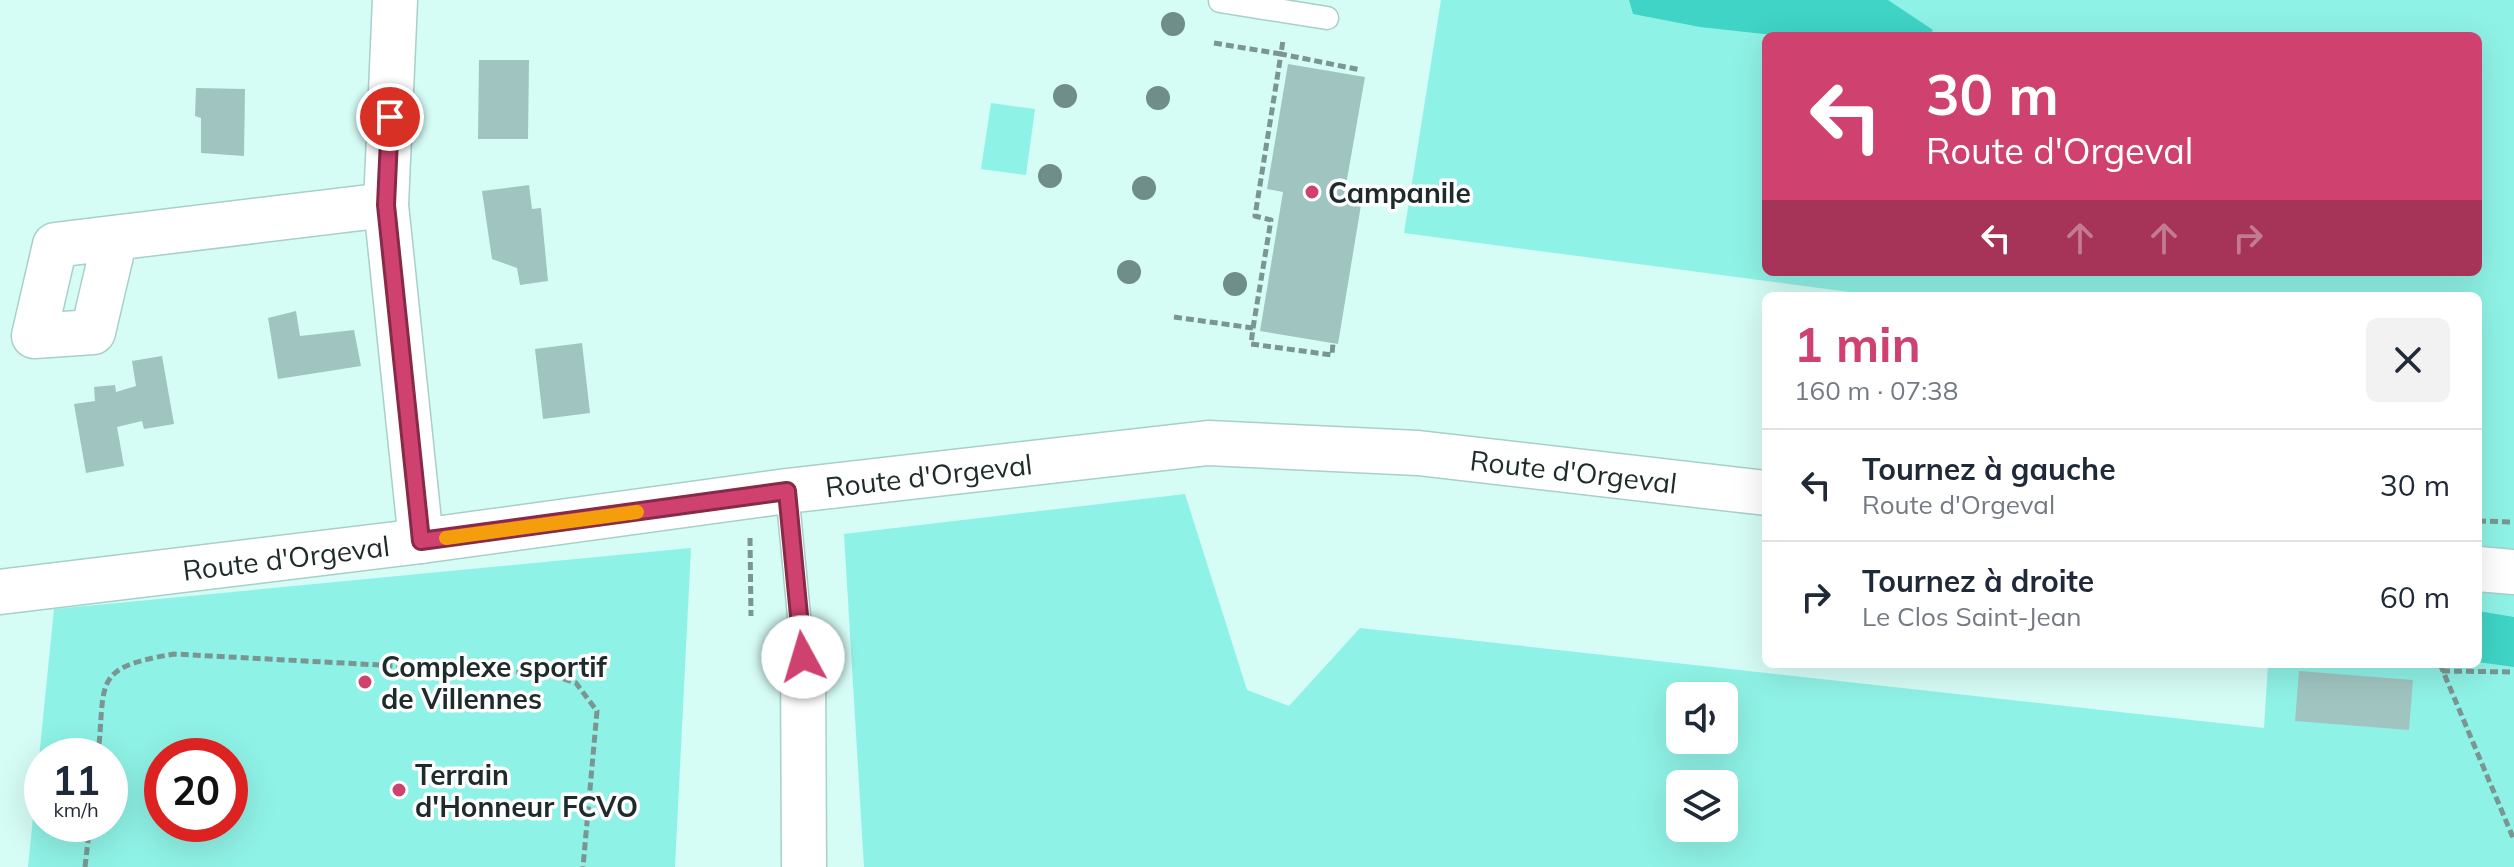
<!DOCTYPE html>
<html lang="fr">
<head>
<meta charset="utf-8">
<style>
	:root { --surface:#fff; --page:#f2f2f3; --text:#1f2937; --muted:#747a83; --line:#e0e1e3; --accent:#cf416e }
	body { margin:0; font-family:Mulish,sans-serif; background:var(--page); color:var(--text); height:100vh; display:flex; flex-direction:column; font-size:30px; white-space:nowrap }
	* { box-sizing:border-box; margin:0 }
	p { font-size:26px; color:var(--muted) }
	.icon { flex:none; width:44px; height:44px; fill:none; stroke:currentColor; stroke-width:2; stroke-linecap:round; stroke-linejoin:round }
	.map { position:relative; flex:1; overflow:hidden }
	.sheet { position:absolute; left:1762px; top:292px; width:720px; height:376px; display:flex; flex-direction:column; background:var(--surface); border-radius:12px; box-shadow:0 8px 32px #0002 }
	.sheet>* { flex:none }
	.guide { position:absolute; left:1762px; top:32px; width:720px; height:244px; border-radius:12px; box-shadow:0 8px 32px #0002; background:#cf416e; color:#fff; overflow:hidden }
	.fabs { position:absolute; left:1666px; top:682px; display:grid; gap:16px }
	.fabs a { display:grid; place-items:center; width:72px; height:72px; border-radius:12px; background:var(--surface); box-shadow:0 8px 32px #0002; font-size:40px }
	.speed { position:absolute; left:24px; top:738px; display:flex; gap:16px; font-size:40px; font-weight:700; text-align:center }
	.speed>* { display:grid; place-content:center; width:104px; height:104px; border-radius:50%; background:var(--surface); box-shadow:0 8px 32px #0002; line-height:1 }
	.speed small { font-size:20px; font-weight:400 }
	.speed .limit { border:12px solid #d22; background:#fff; color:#111 }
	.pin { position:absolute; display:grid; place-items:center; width:68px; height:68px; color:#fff; margin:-34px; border:4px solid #fff; border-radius:50%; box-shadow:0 2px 8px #0007 }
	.me { position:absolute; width:88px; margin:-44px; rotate:354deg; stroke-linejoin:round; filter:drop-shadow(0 0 6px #0008) }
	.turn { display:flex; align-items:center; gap:28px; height:168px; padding:0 32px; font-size:36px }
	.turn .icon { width:104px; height:104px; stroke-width:2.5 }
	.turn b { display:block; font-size:56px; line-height:68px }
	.lanes { display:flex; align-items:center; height:76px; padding:0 32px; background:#0003; justify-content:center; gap:40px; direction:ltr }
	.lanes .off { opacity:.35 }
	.round { display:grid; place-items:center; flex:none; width:84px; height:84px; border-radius:12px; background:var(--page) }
	.overview { display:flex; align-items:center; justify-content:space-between; height:136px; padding:0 32px }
	h1 { font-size:48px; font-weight:700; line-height:60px; color:var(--accent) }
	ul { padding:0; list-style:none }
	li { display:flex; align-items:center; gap:24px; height:112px; padding:0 32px; border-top:2px solid var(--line) }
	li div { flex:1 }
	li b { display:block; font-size:30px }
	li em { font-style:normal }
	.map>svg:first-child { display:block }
</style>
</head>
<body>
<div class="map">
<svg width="2514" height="867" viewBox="0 0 2514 867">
	<rect width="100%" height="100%" fill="#d6fcf6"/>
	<!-- green -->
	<g fill="#8ff2e6" fill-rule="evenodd">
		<path d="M1441,0h1073v867h-1650l-20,-333 341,-40 62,196 42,16 71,-78 904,100 4,-64h210v-368h-599l-475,-63zM1766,36h712v236h-712zM1680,696h44v44h-44zM1680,784h44v44h-44z"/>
		<path d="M991,103l44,6 -9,66 -45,-6z"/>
		<path d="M691,548l-16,319h-647l26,-258zM42,756h68v68h-68zM162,756h68v68h-68z"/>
	</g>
	<!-- forest -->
	<g fill="#3fd4c6">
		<path d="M1629,0h259l45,30 -4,6h-146l-83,-9 -67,-13z"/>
		<path d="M2478,611l36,6v50l-36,-5z"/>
	</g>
	<!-- building -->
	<g fill="#a0c5c0">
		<path d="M479,60h50l-1,79h-50z"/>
		<path d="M1288,64l77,13 -22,125 18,3 -23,139 -78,-13 23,-139 -16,-3z"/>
		<path d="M196,88l49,1 -1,67 -43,-3v-35l-6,-2z"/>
		<path d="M529,185l3,24 9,-1 7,73 -28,4 -3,-17 -25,-9 -10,-68z"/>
		<path d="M296,311l4,25 54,-6 7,36 -83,13 -10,-61z"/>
		<path d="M582,343l8,70 -47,6 -8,-70z"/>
		<path d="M162,356l12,68 -30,5 -2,-8 -25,6 7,39 -38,7 -12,-69 21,-3 -1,-14 21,-2 1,7 20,-6 -4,-25z"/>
		<path d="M2299,671l114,9 -4,50 -114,-9z"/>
	</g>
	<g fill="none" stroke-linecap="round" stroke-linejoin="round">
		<defs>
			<g id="lane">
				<path d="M1220,1l107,17"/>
				<path d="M787,491l16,166"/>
			</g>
			<g id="street">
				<path d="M395,0l-9,205 35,336"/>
				<path d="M115,238l-22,94 -59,4 21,-91 331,-40"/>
				<path d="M803,657l1,210"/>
			</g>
			<g id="secondary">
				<path d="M2478,569l36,3"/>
				<path id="s1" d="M0,592l421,-51 366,-50 421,-48 210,10 348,40"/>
			</g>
		</defs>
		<!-- lane casing -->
		<use href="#lane" stroke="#a9cfc9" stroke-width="25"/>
		<!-- street casing -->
		<use href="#street" stroke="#a9cfc9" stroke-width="47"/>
		<!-- secondary casing -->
		<use href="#secondary" stroke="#a9cfc9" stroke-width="47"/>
		<!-- path -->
		<g stroke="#7b9692" stroke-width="5" stroke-dasharray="8 4" stroke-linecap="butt">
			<path d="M1214,43l67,11 2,-14"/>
			<path d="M1174,317l79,11 -2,16 81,11 1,-12"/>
			<path d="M1253,328l18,-108 -16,-4 26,-162 80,16"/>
			<path d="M2478,521l36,1"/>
			<path d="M750,538l1,78"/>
			<path d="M2440,664l74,176"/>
			<path d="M2442,671l72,1"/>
			<path d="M98,756c8,-76 -7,-88 76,-102l374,20 28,9 21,28 -14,156"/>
			<path d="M85,867l5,-43"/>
		</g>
		<!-- lane -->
		<use href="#lane" stroke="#fff" stroke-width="22"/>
		<!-- street -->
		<use href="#street" stroke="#fff" stroke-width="44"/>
		<!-- secondary -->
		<use href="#secondary" stroke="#fff" stroke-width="44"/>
	</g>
	<!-- trees -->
	<g fill="#6f8d89">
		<circle cx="1173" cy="24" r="12"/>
		<circle cx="1065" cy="96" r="12"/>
		<circle cx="1158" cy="98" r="12"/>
		<circle cx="1050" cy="176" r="12"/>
		<circle cx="1144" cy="188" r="12"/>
		<circle cx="1129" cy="272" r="12"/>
		<circle cx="1235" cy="284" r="12"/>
	</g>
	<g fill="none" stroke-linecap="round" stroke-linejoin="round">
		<defs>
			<path id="route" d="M390,117l-4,88 35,336 366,-50 16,166"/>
		</defs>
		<!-- route casing -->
		<use href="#route" stroke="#872a48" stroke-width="20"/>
		<!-- route -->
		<use href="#route" stroke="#cf416e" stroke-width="14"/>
		<!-- slow -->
		<path stroke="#f59e0b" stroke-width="14" d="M446,538l191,-26"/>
	</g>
	<!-- markers -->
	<g fill="#cf416e" stroke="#fff" stroke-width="3">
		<circle cx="1312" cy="192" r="8"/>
		<circle cx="365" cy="682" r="8"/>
		<circle cx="399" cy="790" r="8"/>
	</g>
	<g text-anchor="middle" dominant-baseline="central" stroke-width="7" stroke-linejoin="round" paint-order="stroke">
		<!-- poi labels -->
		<g font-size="28" font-weight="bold" fill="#1d2c2a" stroke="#fff" text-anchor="start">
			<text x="1328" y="192">Campanile</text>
			<text x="381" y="666">Complexe sportif<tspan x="381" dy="32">de Villennes</tspan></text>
			<text x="415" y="774">Terrain<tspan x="415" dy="32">d'Honneur FCVO</tspan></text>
		</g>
		<!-- street labels -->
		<g font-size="28" fill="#1d2c2a" stroke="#fff">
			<text stroke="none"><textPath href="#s1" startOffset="1584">Route d'Orgeval</textPath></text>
			<text stroke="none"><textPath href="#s1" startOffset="936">Route d'Orgeval</textPath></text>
			<text stroke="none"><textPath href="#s1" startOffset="288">Route d'Orgeval</textPath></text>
		</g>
	</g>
</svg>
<div class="fabs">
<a><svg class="icon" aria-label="sound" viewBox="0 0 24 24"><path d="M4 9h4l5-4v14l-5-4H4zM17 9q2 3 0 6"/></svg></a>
<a><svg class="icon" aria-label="layers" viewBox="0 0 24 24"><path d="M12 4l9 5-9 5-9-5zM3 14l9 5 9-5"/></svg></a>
</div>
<div class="speed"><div>11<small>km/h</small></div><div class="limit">20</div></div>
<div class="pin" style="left:390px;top:117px;background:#d93025"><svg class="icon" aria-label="arrive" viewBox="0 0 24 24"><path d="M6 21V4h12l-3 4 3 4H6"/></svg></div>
<svg class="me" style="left:803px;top:657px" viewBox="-20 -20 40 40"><circle r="19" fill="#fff"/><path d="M0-13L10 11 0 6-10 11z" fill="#cf416e"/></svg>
<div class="guide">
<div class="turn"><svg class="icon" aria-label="left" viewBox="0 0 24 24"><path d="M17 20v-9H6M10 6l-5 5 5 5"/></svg><div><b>30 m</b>Route d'Orgeval</div></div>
<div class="lanes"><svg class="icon" aria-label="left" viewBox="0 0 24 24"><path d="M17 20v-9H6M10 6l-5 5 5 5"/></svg><svg class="icon off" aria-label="ahead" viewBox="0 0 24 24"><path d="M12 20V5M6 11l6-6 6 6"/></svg><svg class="icon off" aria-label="ahead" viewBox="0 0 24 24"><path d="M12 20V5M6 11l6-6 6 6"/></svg><svg class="icon off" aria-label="right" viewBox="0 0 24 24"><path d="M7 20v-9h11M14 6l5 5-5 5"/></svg></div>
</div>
<section class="sheet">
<div class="overview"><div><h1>1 min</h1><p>160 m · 07:38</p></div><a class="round"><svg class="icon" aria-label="close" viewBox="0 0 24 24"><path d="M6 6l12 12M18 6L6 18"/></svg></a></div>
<ul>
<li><svg class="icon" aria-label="left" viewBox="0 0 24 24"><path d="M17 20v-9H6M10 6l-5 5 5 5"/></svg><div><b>Tournez à gauche</b><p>Route d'Orgeval</p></div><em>30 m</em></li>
<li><svg class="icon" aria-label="right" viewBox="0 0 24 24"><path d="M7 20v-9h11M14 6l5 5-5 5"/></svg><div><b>Tournez à droite</b><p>Le Clos Saint-Jean</p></div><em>60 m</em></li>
</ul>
</section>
</div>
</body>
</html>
